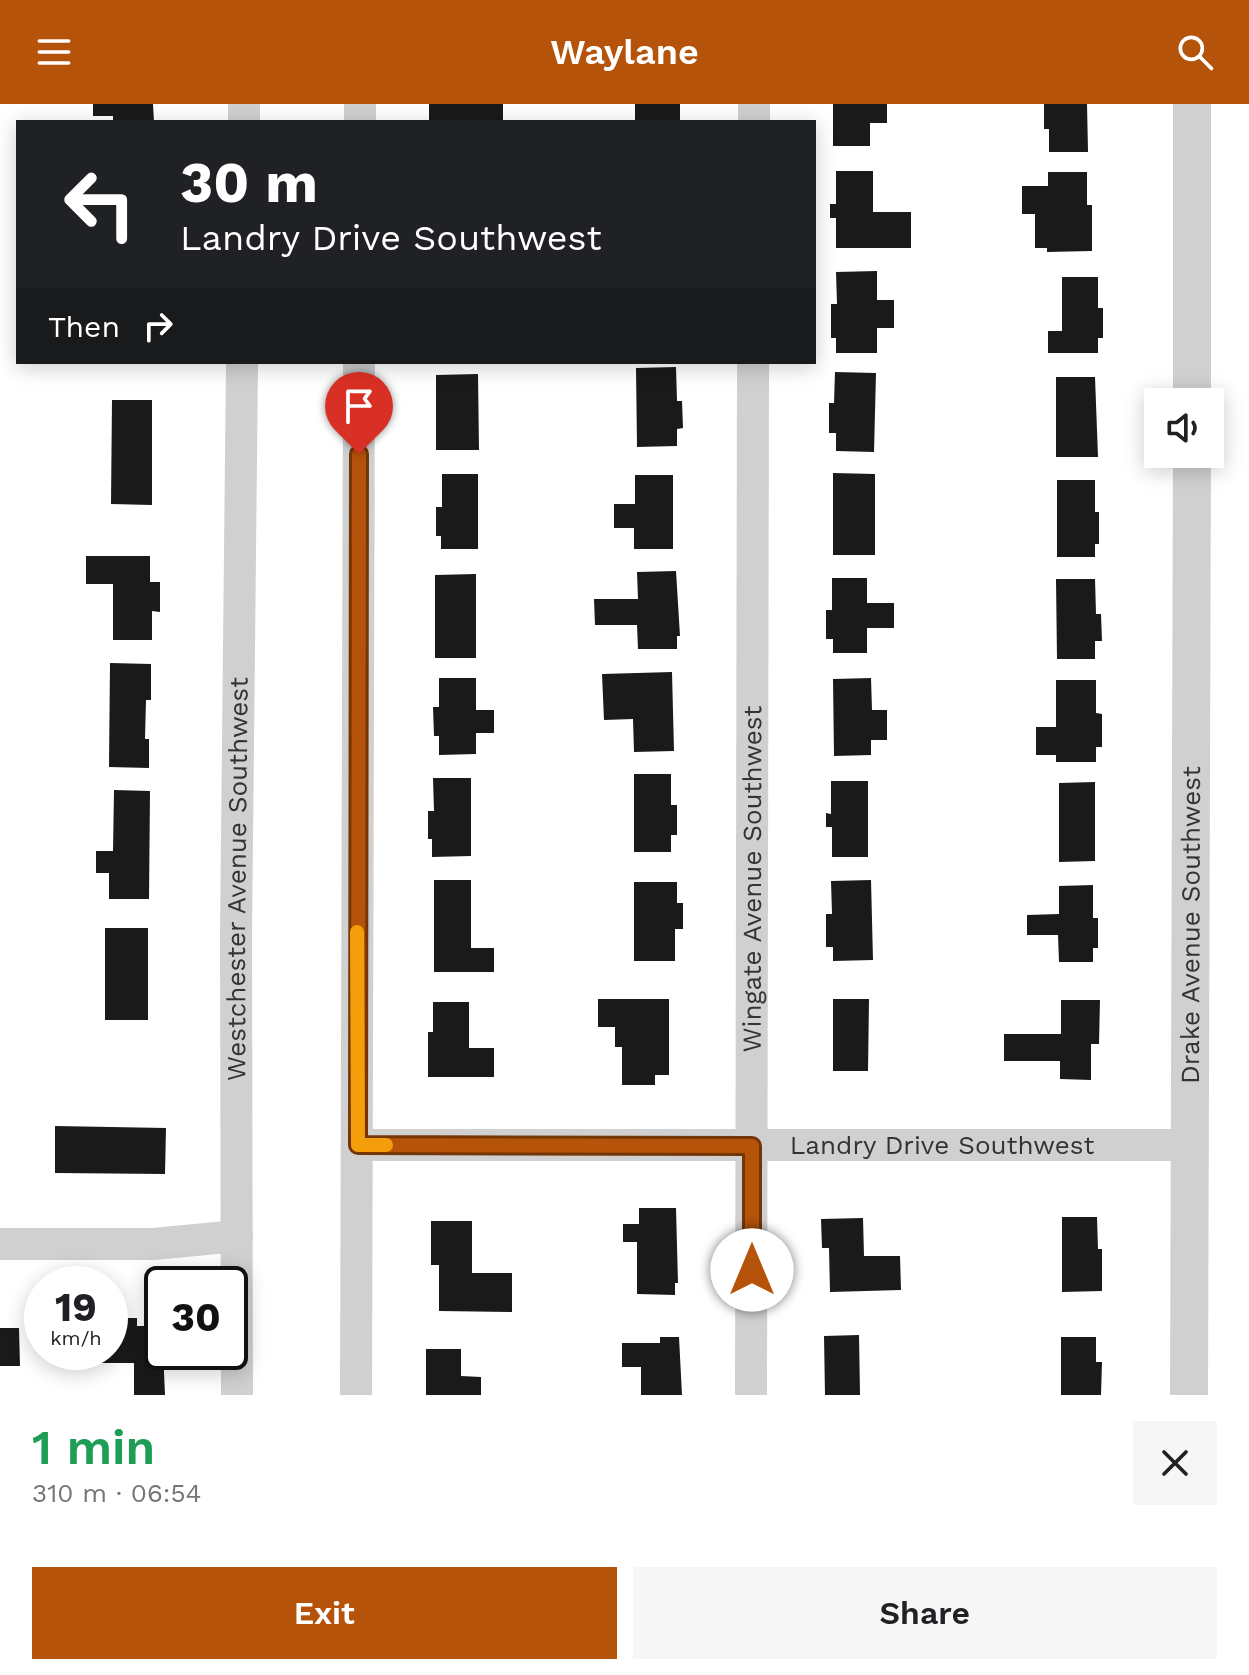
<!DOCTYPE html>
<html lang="en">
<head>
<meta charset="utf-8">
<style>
	:root { --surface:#fff; --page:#f6f6f6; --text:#202124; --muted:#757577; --accent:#b45309 }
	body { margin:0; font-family:"Work Sans",sans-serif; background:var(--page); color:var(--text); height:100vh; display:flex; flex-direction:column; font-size:30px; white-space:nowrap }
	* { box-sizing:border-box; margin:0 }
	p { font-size:26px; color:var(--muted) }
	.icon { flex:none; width:44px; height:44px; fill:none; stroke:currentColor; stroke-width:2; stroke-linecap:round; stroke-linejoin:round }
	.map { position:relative; height:1291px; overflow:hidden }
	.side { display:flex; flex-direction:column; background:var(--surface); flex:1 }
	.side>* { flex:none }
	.banner { position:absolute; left:16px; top:16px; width:800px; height:244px; border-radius:0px; box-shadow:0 4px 20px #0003; background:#202124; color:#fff; overflow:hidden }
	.fabs { position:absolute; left:1144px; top:284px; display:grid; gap:16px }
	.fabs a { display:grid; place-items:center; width:80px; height:80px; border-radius:0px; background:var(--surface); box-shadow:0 4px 20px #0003; font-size:40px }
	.speed { position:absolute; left:24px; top:1162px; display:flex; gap:16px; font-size:40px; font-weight:700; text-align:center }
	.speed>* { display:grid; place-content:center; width:104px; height:104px; border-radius:50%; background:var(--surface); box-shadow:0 4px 20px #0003; line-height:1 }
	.speed small { font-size:20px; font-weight:400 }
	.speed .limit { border:4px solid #111; border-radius:12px; background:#fff; color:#111 }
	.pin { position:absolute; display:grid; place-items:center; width:68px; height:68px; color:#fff; margin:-82px -34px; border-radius:50% 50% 50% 0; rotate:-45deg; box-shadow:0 0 8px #0007 }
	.pin .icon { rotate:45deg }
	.me { position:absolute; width:88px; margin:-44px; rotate:0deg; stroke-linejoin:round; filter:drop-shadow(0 0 6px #0008) }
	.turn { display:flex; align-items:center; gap:28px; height:168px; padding:0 32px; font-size:36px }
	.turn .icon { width:104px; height:104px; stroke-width:2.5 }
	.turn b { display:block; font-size:56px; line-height:68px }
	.then { display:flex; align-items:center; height:76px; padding:0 32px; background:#0003; gap:16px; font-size:30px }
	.round { display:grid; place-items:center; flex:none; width:84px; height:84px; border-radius:0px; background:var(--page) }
	.head { display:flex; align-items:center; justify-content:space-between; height:136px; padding:0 32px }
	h1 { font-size:48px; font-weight:600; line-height:60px; color:#1e9e55 }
	.button { display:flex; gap:16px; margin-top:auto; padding:16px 32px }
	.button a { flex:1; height:92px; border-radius:0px; background:var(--accent); color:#fff; font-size:32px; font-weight:600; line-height:92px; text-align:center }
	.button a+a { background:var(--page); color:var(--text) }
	header { display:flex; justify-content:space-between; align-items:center; height:104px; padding:0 32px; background:var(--accent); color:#fff; font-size:36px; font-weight:600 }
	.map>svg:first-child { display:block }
</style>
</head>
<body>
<header><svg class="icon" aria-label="menu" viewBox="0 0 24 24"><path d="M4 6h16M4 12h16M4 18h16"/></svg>Waylane<svg class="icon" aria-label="search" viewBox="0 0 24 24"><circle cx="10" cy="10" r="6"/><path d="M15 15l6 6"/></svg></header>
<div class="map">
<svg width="1249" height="1291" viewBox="0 0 1249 1291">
	<rect width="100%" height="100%" fill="#fff"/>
	<!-- building -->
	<g fill="#1a1a1a">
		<path d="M93,0h60l1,18h-41v-6h-20z"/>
		<rect x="429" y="0" width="74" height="18"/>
		<rect x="635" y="0" width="45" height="18"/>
		<path d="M833,0h54v19h-17v23h-37z"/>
		<path d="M1044,0h43l1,48h-39v-23h-5z"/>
		<path d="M836,67h37v41h38v36h-75v-30h-6v-14h6z"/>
		<path d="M1048,68h39v33h5v46l-45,1v-4h-12v-34h-13v-28h26z"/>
		<path d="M877,167v29h17v28h-17v25h-41v-15h-5v-34h6l-1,-32z"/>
		<path d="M1062,173h36v31h5v30h-5v15h-50v-22h14z"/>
		<path d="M676,263l1,34h5l1,27 -6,1v17l-40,1 -1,-79z"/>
		<path d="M835,268l41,1 -2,79 -38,-1v-18h-7v-30h5z"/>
		<path d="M478,270l1,76h-43v-75z"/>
		<path d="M1056,273h39l3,80h-42z"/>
		<path d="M112,296h40v105l-41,-1z"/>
		<path d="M833,369l42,1v81h-42z"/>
		<path d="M442,370h36v75h-37v-13h-5v-29h6z"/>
		<path d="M635,371h38v74h-39v-21h-20v-24h21z"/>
		<path d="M1057,376h38v32h4v32h-4v13h-38z"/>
		<path d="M86,452h64v26h10v30l-8,-1v29h-39v-56h-27z"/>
		<path d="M676,467l4,65h-3v13h-39l-1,-24h-42l-1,-26h44l-1,-27z"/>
		<path d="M476,470v84h-41v-83z"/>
		<path d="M832,474h35v25h27v25h-27v25h-34v-14h-7v-29h6z"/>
		<path d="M1056,475h39l1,35h5l1,27h-7v18h-38z"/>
		<path d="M110,559l41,1v36h-5l-1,39h4v29l-40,-1z"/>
		<path d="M672,568l2,79 -40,1 -1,-33 -29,1 -2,-46z"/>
		<path d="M439,574h37v32h18v23h-18v21l-37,1v-19h-5l-1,-29h6z"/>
		<path d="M871,574l1,32h15v30h-16v15l-37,1 -1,-77z"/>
		<path d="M1056,576h40v33l6,1v33h-6v15h-40v-7h-20v-28h20z"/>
		<path d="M634,670h37v31h6v30h-6v17h-37z"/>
		<path d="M433,674h38v78l-39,1v-18h-4v-28h6z"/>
		<path d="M831,677h37v76h-36v-30h-6v-14l5,1z"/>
		<path d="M1095,678v79l-36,1v-79z"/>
		<path d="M114,686l36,1 -1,108h-40v-26h-13v-22h17z"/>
		<path d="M434,776h37v68h23v24h-60z"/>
		<path d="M871,776l2,80 -40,1v-14h-7v-33h6l-1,-33z"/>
		<path d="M634,778h43v21h6v26h-8v32h-41z"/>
		<path d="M1093,781v33h5v30h-5v14h-34l-1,-27h-31v-20l32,-1v-28z"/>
		<rect x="105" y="824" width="43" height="92"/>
		<path d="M598,895h71v76h-14v10h-33v-38h-7v-20h-17z"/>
		<path d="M833,895h36l-1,72h-35z"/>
		<path d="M1061,896h39l-1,44h-8v36l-31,-1v-18h-56v-27h57z"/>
		<path d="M433,898h36v46h25v29h-66v-45h5z"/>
		<path d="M55,1022l111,2 -1,46 -110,-1z"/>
		<path d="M639,1104h37l2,75h-3v12l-38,-1v-52h-14v-18h16z"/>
		<path d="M1062,1113h35l1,32h4v42l-40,1z"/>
		<path d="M863,1114l1,38h36l1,34 -71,2 -1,-44h-7l-1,-29z"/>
		<path d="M431,1117h41v52h40v39l-73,-1v-46h-8z"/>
		<path d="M110,1214h27v8h25l3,69h-31v-32h-59v-11h35z"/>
		<path d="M0,1224h19l1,38h-20z"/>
		<path d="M859,1231l1,60h-35l-1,-59z"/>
		<path d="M660,1233h19l3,58h-41v-28h-19v-24h38z"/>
		<path d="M1061,1233h35v25h6l-1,33h-40z"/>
		<path d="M426,1245h35v27l20,1v18h-55z"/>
	</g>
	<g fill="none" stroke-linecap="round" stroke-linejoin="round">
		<!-- minor -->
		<g stroke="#d0d0d0" stroke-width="32">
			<path d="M244,18v-18"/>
			<path d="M360,18v-18"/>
			<path d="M754,18v-18"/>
			<path id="s1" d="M358,1041h831"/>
			<path d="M0,1140h154l83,-8"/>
			<path id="s2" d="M237,1291l-1,-460 6,-573"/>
			<path d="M356,1291l3,-1033"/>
			<path id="s3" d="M751,1291l2,-1033"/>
		</g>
		<!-- tertiary -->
		<g stroke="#d0d0d0" stroke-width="38">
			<path d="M1192,298v-298"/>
			<path id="s4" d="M1189,1291l3,-941"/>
		</g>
	</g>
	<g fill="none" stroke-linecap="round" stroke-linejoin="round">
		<defs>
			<path id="route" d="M359,350l-1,691 394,1v124"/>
		</defs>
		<!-- route casing -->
		<use href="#route" stroke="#753606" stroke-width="20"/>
		<!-- route -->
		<use href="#route" stroke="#b45309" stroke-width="14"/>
		<!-- slow -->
		<path stroke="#f59e0b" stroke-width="14" d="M357,828l1,213h28"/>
	</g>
	<g text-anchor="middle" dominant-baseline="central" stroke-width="8" stroke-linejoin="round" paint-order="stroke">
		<!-- street labels -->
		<g font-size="26" fill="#333" stroke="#fff">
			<text stroke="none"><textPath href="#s2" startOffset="516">Westchester Avenue Southwest</textPath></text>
			<text stroke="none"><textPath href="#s3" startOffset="516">Wingate Avenue Southwest</textPath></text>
			<text stroke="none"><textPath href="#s4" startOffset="470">Drake Avenue Southwest</textPath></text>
			<text stroke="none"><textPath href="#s1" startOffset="584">Landry Drive Southwest</textPath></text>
		</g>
	</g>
</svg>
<div class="fabs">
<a><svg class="icon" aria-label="sound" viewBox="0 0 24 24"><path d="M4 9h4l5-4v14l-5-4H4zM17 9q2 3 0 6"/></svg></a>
</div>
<div class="speed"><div>19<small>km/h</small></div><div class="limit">30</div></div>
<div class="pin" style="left:359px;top:350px;background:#d93025"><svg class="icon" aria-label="arrive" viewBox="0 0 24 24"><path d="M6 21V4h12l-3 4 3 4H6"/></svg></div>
<svg class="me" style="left:752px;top:1166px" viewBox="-20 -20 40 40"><circle r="19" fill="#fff"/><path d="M0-13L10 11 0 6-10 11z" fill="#b45309"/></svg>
<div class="banner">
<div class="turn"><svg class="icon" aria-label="left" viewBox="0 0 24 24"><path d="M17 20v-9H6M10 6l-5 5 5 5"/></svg><div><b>30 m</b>Landry Drive Southwest</div></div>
<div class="then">Then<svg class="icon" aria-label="right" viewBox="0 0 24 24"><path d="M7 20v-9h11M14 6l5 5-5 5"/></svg></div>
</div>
</div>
<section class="side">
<div class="head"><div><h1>1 min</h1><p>310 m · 06:54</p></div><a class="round"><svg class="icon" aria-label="close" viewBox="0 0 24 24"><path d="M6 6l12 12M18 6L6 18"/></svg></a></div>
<div class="button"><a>Exit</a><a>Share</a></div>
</section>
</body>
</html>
